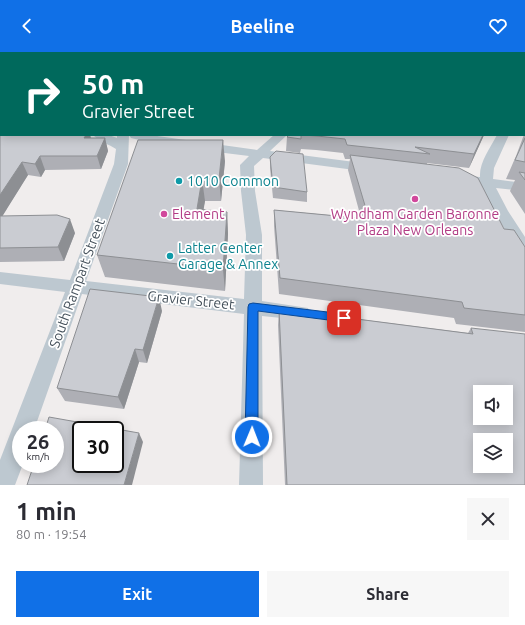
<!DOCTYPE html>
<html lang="en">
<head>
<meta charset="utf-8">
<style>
	:root { --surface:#fff; --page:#f7f7f7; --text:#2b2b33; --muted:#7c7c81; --accent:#1070e7 }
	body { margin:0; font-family:Ubuntu,sans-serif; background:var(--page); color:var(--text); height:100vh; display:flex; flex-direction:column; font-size:15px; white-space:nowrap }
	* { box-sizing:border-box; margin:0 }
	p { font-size:13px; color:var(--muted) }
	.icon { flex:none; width:22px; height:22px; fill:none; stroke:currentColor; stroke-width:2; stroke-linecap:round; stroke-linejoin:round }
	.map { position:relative; height:433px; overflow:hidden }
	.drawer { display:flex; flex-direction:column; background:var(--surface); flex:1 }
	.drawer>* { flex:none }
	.hud { position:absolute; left:0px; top:0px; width:525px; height:84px; box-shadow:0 2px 10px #0003; background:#00695c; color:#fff; overflow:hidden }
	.tools { position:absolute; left:473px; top:333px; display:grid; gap:8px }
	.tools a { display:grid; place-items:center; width:40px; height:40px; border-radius:0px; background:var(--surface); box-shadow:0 2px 10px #0003; font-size:20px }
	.speed { position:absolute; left:12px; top:369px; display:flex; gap:8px; font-size:20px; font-weight:700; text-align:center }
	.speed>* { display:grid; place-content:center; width:52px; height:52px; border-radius:50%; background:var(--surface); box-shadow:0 2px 10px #0003; line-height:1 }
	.speed small { font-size:10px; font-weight:400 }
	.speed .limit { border:2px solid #111; border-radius:6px; background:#fff; color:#111 }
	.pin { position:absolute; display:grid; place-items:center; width:34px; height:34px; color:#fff; margin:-17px; border-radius:8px; box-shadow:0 2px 6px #0006 }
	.me { position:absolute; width:44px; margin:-22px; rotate:1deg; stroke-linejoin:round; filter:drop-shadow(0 0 3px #0008) }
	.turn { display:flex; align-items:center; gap:14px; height:84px; padding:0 16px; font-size:18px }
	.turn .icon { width:52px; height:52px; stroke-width:2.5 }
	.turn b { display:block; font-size:28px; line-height:34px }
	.round { display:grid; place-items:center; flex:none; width:42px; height:42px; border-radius:0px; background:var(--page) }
	.headline { display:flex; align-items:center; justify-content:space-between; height:68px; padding:0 16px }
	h1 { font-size:24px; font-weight:600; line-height:30px }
	.button { display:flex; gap:8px; margin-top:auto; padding:8px 16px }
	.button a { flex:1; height:46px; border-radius:0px; background:var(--accent); color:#fff; font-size:16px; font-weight:600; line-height:46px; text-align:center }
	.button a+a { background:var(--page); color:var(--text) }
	header { display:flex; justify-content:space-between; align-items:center; height:52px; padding:0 16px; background:var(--accent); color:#fff; font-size:18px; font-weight:600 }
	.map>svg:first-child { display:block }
</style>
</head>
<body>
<header><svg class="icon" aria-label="back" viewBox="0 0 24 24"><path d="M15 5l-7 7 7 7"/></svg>Beeline<svg class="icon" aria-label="heart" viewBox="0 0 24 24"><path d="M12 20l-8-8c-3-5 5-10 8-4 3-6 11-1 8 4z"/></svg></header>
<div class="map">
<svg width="525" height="433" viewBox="0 0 525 433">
	<rect width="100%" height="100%" fill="#f0eded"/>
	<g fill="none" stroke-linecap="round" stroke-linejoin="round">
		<!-- minor -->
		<g fill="#bdc8d0" fill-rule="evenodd">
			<path d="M199,0h11l-12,1z"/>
			<path d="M217,0h10l-11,1z"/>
			<path d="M524,31h1l-1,8z"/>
			<rect x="0" y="56" width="1" height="6"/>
			<path d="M93,83h16l8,3v-3h33l107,15 17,-15h13l-17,16 100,13 5,1 2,3 -2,3 -5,1 -107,-14 -9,8 1,25 7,44v66l46,7 2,5 -2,5 -7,2 -39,-4 1,169h-24l5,-171 -162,-20 -48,136h-13v34h2l-8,21h-15v-25l65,-168 -65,-8v-12l70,8 44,-116 2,-15c-6,-4 -19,-9 -23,-14zM129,83l2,3 29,7 89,11 -9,9 1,26 5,44 -2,64 -158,-18 42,-117z"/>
			<path d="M497,83h12l-15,33 -1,11 32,4v8l-29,-3 12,23 17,26v19l-6,-2 -25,-43 -12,-25 -29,-4 -2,-3 2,-3 5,-1 22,2c-1,-14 10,-29 17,-42z"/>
		</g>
		<!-- major -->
		<g fill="#abbdce" fill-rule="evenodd">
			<path d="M78,0h16l1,1h-16z"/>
			<path d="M484,0h18l1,1h-18z"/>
			<rect x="524" y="14" width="1" height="8"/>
			<rect x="0" y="38" width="1" height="8"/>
		</g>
		<!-- tram -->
		<g stroke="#afb3b8" stroke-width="1">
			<path d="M454,0l7,1"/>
			<path d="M81,1l2,-1"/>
		</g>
	</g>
	<!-- wall -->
	<g fill="#aeafb5">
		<path d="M233,0h220l6,1h-226z"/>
		<path d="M0,67l1,16h89l1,3h14l3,13 -7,18 -56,1 -4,7 -13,-2 -26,41 73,17 -11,28 -64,1z"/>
		<path d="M525,80v82l-15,-23 5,-11 -9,-1 10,-23z"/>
		<path d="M289,83h195l-15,33 -42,-5v1l98,83v85l-69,-8 -2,-6 -175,-24 -5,-68v-16l87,8 -13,-48 2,-11h-5l-2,-6 -27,-3 -15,-1 -1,4 -14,-2 1,-14z"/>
		<path d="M270,105l37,35v10l-34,-4 -3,-30z"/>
		<path d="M225,109l-4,40h-16l-2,9 24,2 1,22 -3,57 -120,-14 -8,-22z"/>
		<path d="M279,257l189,24 3,-5 54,157h-240l-7,-160z"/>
		<path d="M162,259l-15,52 -8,-1 -15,47 -59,-8 -8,-13z"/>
	</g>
	<!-- shaded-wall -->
	<g fill="#8d8f93">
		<path d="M34,0h29l-2,1h-29z"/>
		<path d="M173,0h17l-1,1h-18z"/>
		<path d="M1,16v16l-1,1v-16z"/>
		<path d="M86,83h4l2,8 -8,-5z"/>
		<path d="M483,83h1l-15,33 5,-14z"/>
		<path d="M105,86l3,13 -7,18 -4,-13z"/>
		<path d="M223,88l2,21 -4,40 -2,-22z"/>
		<path d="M40,104l5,14 -4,7 -6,-13z"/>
		<path d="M22,110l6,13 -28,45v-25z"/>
		<path d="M202,127l3,22 -5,30 -3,-22z"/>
		<path d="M227,160l1,22 -3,57 -2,-22z"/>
		<path d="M70,167l5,14 -11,28 -6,-14z"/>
		<path d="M159,245l3,14 -15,52 -4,-13z"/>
		<path d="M135,297l4,13 -15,47 -6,-12z"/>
		<path d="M139,381l4,9 -11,43h-8z"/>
	</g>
	<!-- building -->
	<g fill="#caccd2" stroke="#8d8f93" fill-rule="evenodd">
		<path d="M0,0h34l-2,1h-31v15l-1,1z"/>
		<path d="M115,0h58l-2,1h-58z"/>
		<path d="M281,0h172l6,1h-179z"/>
		<path d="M0,67h1v16h85l-2,3h21l-8,18h-57l-5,8 -13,-2 -22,33z"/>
		<path d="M289,83h12v4l-14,-2z"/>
		<path d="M303,83h180l-9,19 -59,-7 15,7 -83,-9 -2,-6 -28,-3z"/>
		<path d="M525,86v24l-10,-2z"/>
		<path d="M138,88h85l-4,39h-17l-5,30 30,3 -4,57 -126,-14z"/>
		<path d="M276,99l27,3 4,38 -34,-5 -3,-30z"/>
		<path d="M350,103l109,13 19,10 26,51 10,1 11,17v68l-61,-7 -2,-6 -182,-24 -6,-68 95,9z"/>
		<path d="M519,120l6,1v7z"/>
		<path d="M57,163l13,4 -12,28 -58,1v-32z"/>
		<path d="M90,237l69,8 -16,53 -8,-1 -17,48 -61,-9z"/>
		<path d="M279,257l194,25 -2,-6 54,6v151h-238zM480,340h26v26h-26zM480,388h26v26h-26z"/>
		<path d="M49,365l90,16 -15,52h-97l7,-21h21v-34h-10zM81,378h34v34h-34z"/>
	</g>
	<!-- route -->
	<path fill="#1070e7" stroke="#0a4996" d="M253,251l91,11 3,1 2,3 -2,3 -3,1 -86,-11v126l-2,5 -4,2 -5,-2 -2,-5 3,-130 1,-3z"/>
	<!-- markers -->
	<g fill="#0f9aa8" stroke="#fff" stroke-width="1.5">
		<circle cx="179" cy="129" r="4"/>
		<circle cx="170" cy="204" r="4"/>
	</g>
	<g fill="#d1479c" stroke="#fff" stroke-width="1.5">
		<circle cx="415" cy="147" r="4"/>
		<circle cx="164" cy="162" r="4"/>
	</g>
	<g text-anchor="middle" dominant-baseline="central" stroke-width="3.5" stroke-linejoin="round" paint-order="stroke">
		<!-- culture labels -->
		<g font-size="14" fill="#0d838f" stroke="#fff" text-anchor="start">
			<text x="187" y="129">1010 Common</text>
			<text x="178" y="196">Latter Center<tspan x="178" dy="16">Garage &amp; Annex</tspan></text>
		</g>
		<!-- hotel labels -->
		<g font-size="14" fill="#b23c85" stroke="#fff" text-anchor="start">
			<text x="172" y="162">Element</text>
			<text x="415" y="162" text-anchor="middle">Wyndham Garden Baronne<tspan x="415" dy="16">Plaza New Orleans</tspan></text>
		</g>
		<!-- street labels -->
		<g font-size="14" fill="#45515b" stroke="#fff">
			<text transform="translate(77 231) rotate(-70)">South Rampart Street</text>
			<text transform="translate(191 248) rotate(6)">Gravier Street</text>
		</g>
	</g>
</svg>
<div class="tools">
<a><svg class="icon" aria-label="sound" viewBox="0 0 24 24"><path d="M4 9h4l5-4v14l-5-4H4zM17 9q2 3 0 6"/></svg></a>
<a><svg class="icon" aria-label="layers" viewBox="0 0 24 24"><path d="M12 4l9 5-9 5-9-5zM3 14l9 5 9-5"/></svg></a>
</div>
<div class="speed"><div>26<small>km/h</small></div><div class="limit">30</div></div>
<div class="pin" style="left:344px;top:266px;background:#d93025"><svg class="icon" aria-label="arrive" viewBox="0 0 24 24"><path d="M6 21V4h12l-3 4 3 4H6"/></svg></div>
<svg class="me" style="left:252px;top:385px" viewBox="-20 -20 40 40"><circle r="17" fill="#1070e7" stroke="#fff" stroke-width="3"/><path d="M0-11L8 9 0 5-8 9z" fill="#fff"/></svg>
<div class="hud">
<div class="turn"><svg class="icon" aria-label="right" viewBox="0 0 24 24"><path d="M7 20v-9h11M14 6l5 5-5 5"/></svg><div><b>50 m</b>Gravier Street</div></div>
</div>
</div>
<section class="drawer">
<div class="headline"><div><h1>1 min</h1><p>80 m · 19:54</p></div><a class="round"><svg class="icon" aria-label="close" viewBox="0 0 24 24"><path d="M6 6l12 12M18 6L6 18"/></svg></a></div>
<div class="button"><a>Exit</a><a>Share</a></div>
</section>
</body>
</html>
